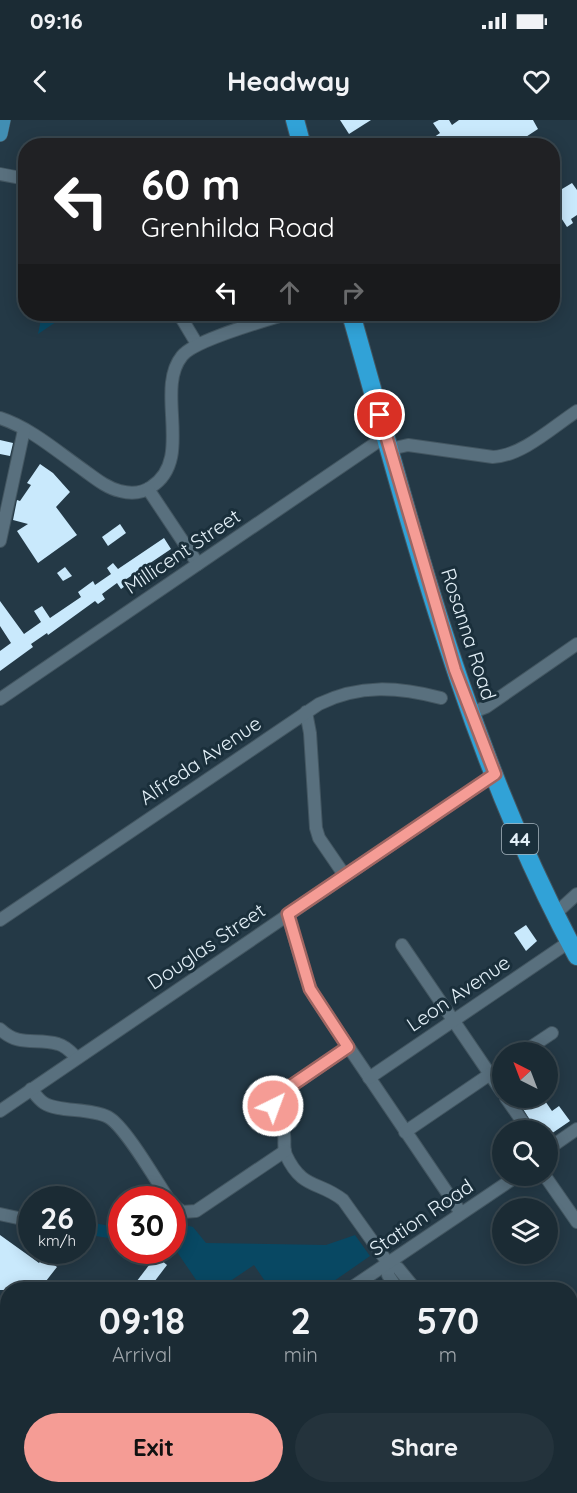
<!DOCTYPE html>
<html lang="en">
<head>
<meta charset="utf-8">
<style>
	:root { --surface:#1b2b34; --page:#24333c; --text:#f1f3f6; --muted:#a0a7ac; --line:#39474f; --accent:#f59c95 }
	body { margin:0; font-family:Quicksand,sans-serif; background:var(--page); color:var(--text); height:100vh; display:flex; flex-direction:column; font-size:22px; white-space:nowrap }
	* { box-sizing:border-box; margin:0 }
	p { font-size:20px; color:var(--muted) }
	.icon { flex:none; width:33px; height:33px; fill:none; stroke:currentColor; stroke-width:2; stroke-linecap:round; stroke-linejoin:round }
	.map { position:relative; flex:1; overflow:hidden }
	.drawer { position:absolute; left:0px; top:1162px; width:578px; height:212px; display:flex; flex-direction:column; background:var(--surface); border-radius:24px 24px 0 0; box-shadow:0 3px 15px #0003,0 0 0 2px var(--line) }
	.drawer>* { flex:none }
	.top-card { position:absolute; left:18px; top:18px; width:542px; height:183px; border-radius:24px; box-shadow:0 3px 15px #0003,0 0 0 2px var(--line); background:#202124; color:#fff; overflow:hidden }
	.needle { width:39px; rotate:318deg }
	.fabs { position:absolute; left:492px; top:922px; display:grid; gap:12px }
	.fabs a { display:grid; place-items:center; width:66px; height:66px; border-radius:50%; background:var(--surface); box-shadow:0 3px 15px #0003,0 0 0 2px var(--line); font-size:30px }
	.speed { position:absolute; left:18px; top:1066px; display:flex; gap:12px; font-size:30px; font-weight:700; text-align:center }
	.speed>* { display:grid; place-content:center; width:78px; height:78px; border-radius:50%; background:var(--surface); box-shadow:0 3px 15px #0003,0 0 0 2px var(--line); line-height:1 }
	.speed small { font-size:15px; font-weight:400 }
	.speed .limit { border:9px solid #d22; background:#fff; color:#111 }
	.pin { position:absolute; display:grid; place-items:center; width:51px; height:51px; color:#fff; margin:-26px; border:3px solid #fff; border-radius:50%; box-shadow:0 2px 6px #0007 }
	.me { position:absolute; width:66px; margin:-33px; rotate:42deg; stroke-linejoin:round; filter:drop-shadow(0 0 4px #0008) }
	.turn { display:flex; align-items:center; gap:21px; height:126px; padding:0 24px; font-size:27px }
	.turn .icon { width:78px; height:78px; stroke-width:2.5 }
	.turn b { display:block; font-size:42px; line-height:51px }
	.lanes { display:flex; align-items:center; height:57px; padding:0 24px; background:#0003; justify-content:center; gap:30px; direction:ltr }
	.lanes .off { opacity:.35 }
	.eta { display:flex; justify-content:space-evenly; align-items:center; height:102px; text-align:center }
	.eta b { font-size:36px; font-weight:700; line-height:42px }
	.cta { display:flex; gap:12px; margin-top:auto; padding:12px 24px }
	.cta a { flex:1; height:69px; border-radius:36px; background:var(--accent); color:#111; font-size:24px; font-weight:700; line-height:69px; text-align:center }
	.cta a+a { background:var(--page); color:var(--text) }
	.status { display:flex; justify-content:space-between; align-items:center; height:42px; padding:0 30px; background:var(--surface); direction:ltr }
	.status svg { height:16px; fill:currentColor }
	header { display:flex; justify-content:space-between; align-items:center; height:78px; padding:0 24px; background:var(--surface); font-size:27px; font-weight:700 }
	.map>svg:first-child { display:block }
</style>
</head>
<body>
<div class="status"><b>09:16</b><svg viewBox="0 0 49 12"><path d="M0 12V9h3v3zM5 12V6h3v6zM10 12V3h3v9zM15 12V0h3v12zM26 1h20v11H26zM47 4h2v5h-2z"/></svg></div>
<header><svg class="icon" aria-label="back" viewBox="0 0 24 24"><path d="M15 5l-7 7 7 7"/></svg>Headway<svg class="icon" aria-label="heart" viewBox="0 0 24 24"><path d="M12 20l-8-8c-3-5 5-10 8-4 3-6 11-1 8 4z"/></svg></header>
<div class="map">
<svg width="577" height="1373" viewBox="0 0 577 1373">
	<rect width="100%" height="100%" fill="#243946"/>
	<!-- green -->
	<g fill="#084863">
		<path d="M42,194h26l-30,20z"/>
		<path d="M83,1101l38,7v12l-38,-6z"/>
		<path d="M173,1102l20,5 13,16 120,2 29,-10 15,21 -49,34h-50l-17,-25 -37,25h-14l-28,-41 -2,-1v-12h9z"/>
		<path d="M277,1367h49l-9,6h-36z"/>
		<path d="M389,1367l144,-1 4,7h-157z"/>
	</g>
	<!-- building -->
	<g fill="#c9e9fc">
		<path d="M340,0h31l-22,14z"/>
		<path d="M439,0h10l3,5 7,-5h74l5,9 -26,17h-78l-4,-6 10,-7 -7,-10z"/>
		<path d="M572,63l5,7v25l-6,4 2,4 -6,4 -9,-14 -6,4v-22z"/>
		<path d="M0,320l13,3 -3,13 -10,-2z"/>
		<path d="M40,344l13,9 17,19 -14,15 21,28 -39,28 -21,-32 11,-7 -15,-4 4,-20 3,1 11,-16 -4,-2z"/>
		<path d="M120,404l6,9 -18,13 -6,-9z"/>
		<path d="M164,418l7,11 -46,31 3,4 -7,5 -4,-6 -15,11 3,5 -7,5 -3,-3 -47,34 -1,-2 -16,11 2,3 -33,24v-20l11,-8 -11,-17v-25l24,33 17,-12 -7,-11 8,-5 8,12 31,-21 -3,-5 15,-11 2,4 16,-11 -4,-6 6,-5 5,6z"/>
		<path d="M65,447l7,9 -9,5 -6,-8z"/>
		<path d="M526,805l11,16 -11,10 -12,-18z"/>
		<path d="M522,978h21l9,13 7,-5 11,15 -22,15v-5h-11l-19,-30z"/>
		<path d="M0,1115l39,28 5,-6 13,10 -18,23h-39z"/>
		<path d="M156,1136l11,9 -19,25h-18z"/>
	</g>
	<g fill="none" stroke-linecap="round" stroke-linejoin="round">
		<defs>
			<g id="minor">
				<path d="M0,54l26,5"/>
				<path d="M179,194l18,30"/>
				<path d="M0,298c31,10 59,35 85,53 11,8 22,17 35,20 11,3 22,2 31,-4 44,-27 3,-97 31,-131 12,-16 82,-35 104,-42"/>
				<path d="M390,329l18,-4 85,12c29,-1 61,-31 84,-46"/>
				<path d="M148,369l50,75"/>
				<path d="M0,421l24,-111"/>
				<path d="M0,579l386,-263"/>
				<path d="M306,592l4,21 6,95 3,10 26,38"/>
				<path d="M471,593l15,-6 91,-63"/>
				<path d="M288,794l17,61 9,21 147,217"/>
				<path d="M555,794l22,-20"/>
				<path d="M0,800l319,-216c41,-20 79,-17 122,-6"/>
				<path d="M402,825l100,147"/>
				<path d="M0,909c20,19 36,8 58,15 8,2 14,9 19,14"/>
				<path d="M348,927l-69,48c-11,13 -3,21 3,33 5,9 0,18 4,27 16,35 34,26 57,45l45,63 10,5 18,22"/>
				<path d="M522,933l30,-20"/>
				<path d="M369,958l200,-136"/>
				<path d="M31,969c4,5 8,11 13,14 13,9 47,5 64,14 17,9 49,65 61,83"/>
				<path d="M256,974l18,8"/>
				<path d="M506,978l23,33"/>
				<path d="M0,991l495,-337"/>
				<path d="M405,1012l97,-66"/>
				<path d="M548,1029l29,-20"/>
				<path d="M545,1056l32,46"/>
				<path d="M172,1084l10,8 14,-1 89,-60"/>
				<path d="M0,1094l32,7"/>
				<path d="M388,1143v12l10,15"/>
				<path d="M348,1170l169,-114"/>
				<path d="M0,1215l8,6"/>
				<path d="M208,1366l6,7"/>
				<path d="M547,1366l5,7"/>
				<path d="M0,1369l5,4"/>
				<path d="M359,1373l9,-7"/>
			</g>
			<path id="major" d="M0,14l3,-14"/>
			<g id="highway">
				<path d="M295,0l7,26"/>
				<path d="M351,194c62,218 117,441 226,642"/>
			</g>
		</defs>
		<!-- minor casing -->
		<use href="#minor" stroke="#435661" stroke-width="14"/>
		<!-- major casing -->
		<use href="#major" stroke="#435661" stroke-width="16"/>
		<!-- highway casing -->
		<use href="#highway" stroke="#435661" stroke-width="20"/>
		<!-- path -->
		<g stroke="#8697a1" stroke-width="1.5" stroke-dasharray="3 4.5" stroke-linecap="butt">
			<path d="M0,1233l8,6"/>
			<path d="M0,1278l8,6"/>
		</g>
		<!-- minor -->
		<use href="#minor" stroke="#59707e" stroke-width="12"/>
		<!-- major -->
		<use href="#major" stroke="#418eb3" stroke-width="15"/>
		<!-- highway -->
		<use href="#highway" stroke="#31a2d7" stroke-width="18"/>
		<defs>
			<g id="rail">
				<path d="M0,1286l8,5"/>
				<path d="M107,1366l8,7"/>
			</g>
		</defs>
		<!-- rail casing -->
		<use href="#rail" stroke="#92a2ac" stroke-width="5"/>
		<!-- rail -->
		<use href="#rail" stroke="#1a2f3b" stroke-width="3" stroke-dasharray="9" stroke-linecap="butt"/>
	</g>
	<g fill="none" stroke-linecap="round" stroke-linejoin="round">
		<defs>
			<path id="route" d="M273,986l3,-8 6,-6 66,-45 -38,-58 -22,-75 207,-140 -40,-104 -75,-255"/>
		</defs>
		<!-- route casing -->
		<use href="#route" stroke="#9f6561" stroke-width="15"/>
		<!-- route -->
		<use href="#route" stroke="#f59c95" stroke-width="10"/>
	</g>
	<g text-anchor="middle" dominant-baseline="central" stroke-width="6" stroke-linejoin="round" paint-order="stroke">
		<!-- shield labels -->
		<rect fill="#1a2f3b" stroke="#a6b5bf" stroke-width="1.5" x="502" y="704" width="36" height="30" rx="4.5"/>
		<g font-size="18" font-weight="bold" fill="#e2eff7">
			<text x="520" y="719">44</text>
		</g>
		<!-- street labels -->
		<g font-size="20" fill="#e2eff7" stroke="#1a2f3b">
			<text transform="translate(182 431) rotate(-34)">Millicent Street</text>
			<text transform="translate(469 514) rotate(72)">Rosanna Road</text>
			<text transform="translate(200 640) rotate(-34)">Alfreda Avenue</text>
			<text transform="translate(206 826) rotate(-34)">Douglas Street</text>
			<text transform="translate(458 873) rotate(-34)">Leon Avenue</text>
			<text transform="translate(421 1097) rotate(-34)">Station Road</text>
		</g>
	</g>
</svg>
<div class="fabs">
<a><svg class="needle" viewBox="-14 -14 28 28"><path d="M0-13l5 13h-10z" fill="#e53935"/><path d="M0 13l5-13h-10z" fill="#a0a7ac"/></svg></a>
<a><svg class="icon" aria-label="search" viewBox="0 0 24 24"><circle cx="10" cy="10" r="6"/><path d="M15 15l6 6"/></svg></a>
<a><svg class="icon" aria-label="layers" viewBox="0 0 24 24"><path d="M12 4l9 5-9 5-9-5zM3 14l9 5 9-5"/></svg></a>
</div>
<div class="speed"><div>26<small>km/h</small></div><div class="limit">30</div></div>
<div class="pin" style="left:380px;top:295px;background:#d93025"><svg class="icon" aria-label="arrive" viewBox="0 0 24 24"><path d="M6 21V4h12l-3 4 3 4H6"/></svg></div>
<svg class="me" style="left:273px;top:986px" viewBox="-20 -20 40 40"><circle r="17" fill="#f59c95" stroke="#fff" stroke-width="3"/><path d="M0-11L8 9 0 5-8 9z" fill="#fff"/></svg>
<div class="top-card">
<div class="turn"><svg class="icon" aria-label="left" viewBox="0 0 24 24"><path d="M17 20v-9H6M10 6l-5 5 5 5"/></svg><div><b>60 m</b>Grenhilda Road</div></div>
<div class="lanes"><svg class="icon" aria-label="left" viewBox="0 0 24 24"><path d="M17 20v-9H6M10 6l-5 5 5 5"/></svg><svg class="icon off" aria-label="ahead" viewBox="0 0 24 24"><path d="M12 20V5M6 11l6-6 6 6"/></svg><svg class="icon off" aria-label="right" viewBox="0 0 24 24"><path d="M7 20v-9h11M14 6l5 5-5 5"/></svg></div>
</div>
<section class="drawer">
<div class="eta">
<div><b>09:18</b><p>Arrival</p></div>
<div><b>2</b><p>min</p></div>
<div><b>570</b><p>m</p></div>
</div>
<div class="cta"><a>Exit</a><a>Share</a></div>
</section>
</div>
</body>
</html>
